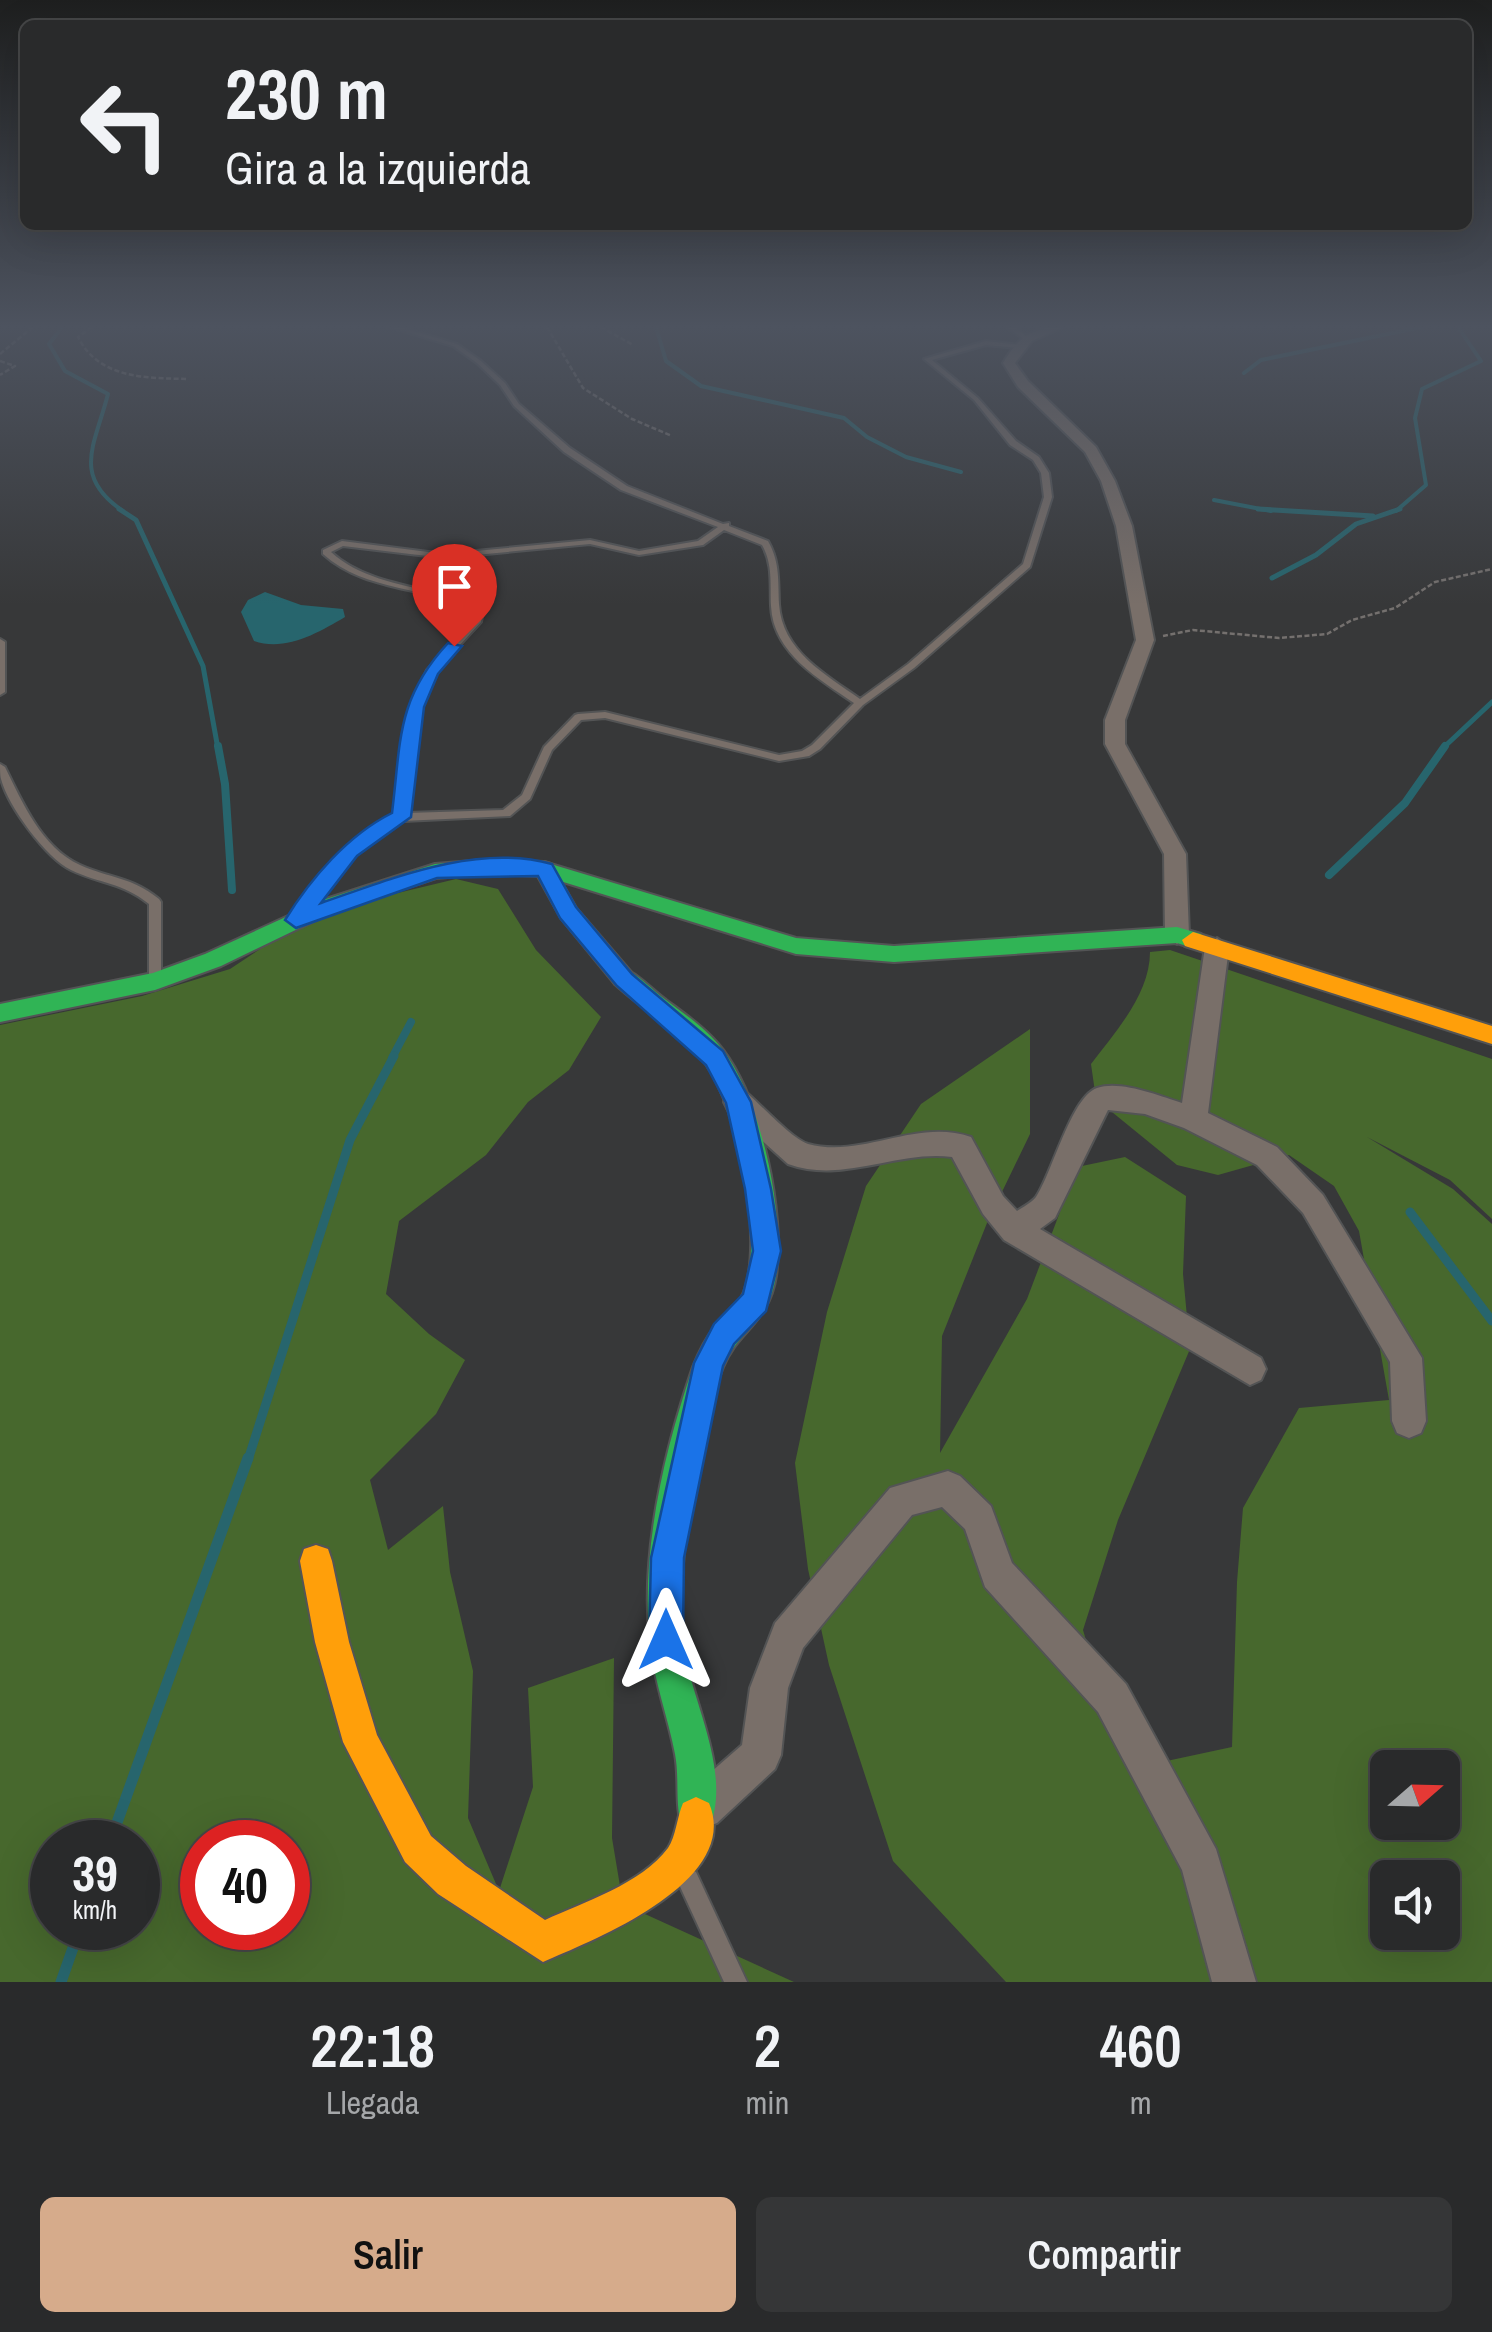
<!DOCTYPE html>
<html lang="es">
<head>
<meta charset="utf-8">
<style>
	:root { --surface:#292a2b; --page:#353637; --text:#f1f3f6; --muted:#a5a7a9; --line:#454647; --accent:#d6ab8b }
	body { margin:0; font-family:"Archivo Narrow",sans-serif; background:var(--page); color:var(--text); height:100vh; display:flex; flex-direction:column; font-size:38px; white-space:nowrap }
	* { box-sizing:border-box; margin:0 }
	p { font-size:32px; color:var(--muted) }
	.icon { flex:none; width:55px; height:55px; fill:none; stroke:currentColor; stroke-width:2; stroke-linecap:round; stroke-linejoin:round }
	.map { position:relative; height:1982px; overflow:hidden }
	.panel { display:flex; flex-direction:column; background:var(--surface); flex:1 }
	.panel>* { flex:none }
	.guide { position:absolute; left:20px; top:20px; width:1452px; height:210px; border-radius:15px; box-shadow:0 10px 40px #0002,0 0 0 2px var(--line); background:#292a2b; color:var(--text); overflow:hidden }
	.needle { width:65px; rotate:70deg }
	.tools { position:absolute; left:1370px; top:1750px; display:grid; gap:20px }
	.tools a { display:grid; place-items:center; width:90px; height:90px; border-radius:15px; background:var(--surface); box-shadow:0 10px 40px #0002,0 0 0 2px var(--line); font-size:50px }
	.speed { position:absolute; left:30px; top:1820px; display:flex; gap:20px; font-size:50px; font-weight:700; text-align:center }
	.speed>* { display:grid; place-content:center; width:130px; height:130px; border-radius:50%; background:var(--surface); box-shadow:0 10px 40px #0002,0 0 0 2px var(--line); line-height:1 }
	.speed small { font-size:25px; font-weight:400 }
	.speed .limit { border:15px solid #d22; background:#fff; color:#111 }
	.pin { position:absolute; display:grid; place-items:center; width:85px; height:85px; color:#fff; margin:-102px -42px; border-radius:50% 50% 50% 0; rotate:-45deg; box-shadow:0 0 10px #0007 }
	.pin .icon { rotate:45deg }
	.me { position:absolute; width:110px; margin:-55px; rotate:0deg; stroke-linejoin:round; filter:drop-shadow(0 0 8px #0008) }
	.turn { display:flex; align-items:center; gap:35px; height:210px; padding:0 40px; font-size:45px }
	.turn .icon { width:130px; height:130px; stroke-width:2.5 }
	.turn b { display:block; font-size:70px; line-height:85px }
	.eta { display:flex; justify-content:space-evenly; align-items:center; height:170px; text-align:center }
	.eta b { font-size:60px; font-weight:600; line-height:70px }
	.action { display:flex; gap:20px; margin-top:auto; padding:20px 40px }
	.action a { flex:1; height:115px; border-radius:15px; background:var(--accent); color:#111; font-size:40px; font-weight:600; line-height:115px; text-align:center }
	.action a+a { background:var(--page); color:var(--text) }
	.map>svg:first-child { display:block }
</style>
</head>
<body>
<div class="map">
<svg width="1492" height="1982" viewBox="0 0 1492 1982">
	<rect width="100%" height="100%" fill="#373839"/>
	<!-- green -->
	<g fill="#47682d" fill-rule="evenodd">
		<path d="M456,879l42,10 38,61 65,67 -32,53 -41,32 -42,53 -87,66 -13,73 43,40 36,26 -29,54 -66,66 18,70 55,-44 7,66 23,99 -5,147 31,73 34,-104 -5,-99 86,-30 -2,180 11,66 171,78h-794v-957l142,-29 88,-27 36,-24 90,-42zM52,1842h86v86h-86zM202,1842h86v86h-86z"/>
		<path d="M1170,950l322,109v160l-42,-39 -83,-43 86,52 39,35v758h-486l-113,-121 -64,-196 -21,-96 -13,-106 32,-151 39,-126 55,-82 109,-75v105l-43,89 -45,113 -2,117 87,-154 50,-132 48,-10 61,39 -3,78 7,75 -72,171 -35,110 22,74 57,58 70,-15 5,-165 6,-74 56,-100 90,-8 -30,-169 -25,-45 -45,-31 -71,20 -41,-10 -81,-66 -5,-35c25,-33 59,-70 59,-112zM1388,1768h54v54h-54zM1388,1878h54v54h-54z"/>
	</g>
	<!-- water -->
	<path fill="#27656d" d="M265,592l36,13 42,4 2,8c-27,16 -60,35 -91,24l-13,-29 7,-12z"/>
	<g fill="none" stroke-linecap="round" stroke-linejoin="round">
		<!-- stream-far4 -->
		<g stroke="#27656d" stroke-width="4">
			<path d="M62,327l-13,17 16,27 43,23c-13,51 -37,82 15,117"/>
			<path d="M656,327l10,34 35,25 143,32 23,19 39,20 55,15"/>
			<path d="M1244,373l17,-13 161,-33"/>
			<path d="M1214,500l57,11"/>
			<path d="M1396,511l30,-26 -11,-67 7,-29 59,-28 -23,-34"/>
		</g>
		<!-- stream-far3 -->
		<g stroke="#27656d" stroke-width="5">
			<path d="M119,509l17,11 67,146 15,83"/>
			<path d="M1258,509l115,7"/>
			<path d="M1272,578l44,-23 40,-31 44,-15"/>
			<path d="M1442,749l50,-47"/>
		</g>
		<!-- stream-far2 -->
		<g stroke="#27656d" stroke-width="8">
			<path d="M218,746l7,38 7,106"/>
			<path d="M1329,875l76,-72 40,-57"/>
			<path d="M392,1058l19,-36"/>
		</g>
		<!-- stream-far1 -->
		<g stroke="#27656d" stroke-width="9">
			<path d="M1410,1212l82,109"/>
			<path d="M248,1460l102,-320 44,-84"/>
		</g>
		<!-- stream -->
		<g stroke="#27656d" stroke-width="11">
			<path d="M110,1842l138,-384"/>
			<path d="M61,1982l19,-54"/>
		</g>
		<defs>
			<g id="lane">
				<path d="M390,327h10l57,17 24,17 24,22 14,21 51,44 57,38 96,38 6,-1v3l39,15c12,21 10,40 11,63 3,47 46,70 81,95l48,-35 115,-100 21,-67 -3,-24 -8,-13 -23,-15 -36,-45 -50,-41 62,-18 34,4 -2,3 -32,-3 -54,15 46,38 38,43 23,16 10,16 3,24 -22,70 -116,101 -51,37 -43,44 -11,7 -30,5 -174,-43 -24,2 -29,30 -22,49 -20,17 -107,5 -20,10 -29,23 -46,59h-8l-2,-3 2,-3 46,-59 29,-23 21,-10 14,-108 17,-37 47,-51v-7c-47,-27 -108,-19 -151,-58v-4l19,-9 102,13 146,-14 49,11 59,-10 20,-14 -97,-37 -57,-38 -50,-46 -14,-21 -23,-22 -24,-17zM724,530l38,15c11,19 8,39 9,61 2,47 48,73 83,97l-42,42 -10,6 -23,4 -174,-43 -27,2 -3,1 -31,32 -22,48 -19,15 -96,3 13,-106 14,-34 47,-51 2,-11c-15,-11 -32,-14 -50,-19 -35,-8 -75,-15 -102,-40l12,-6 101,12 146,-14 49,11 64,-10z"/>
				<path d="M1007,327h7l16,12 -5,1z"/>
				<path d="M0,639l5,3v50l-5,3z"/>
				<path d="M0,764l5,3c17,35 37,81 75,98 31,14 50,11 79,34l2,3v79l-2,3h-8l-2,-3v-77c-27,-22 -49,-20 -78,-34 -25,-12 -63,-64 -70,-91 -1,-3 -1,-12 -1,-15z"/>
				<path d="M688,1869l8,3 51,110h-23l-47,-102 3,-8z"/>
			</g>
			<g id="street">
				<path d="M1063,327l-31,14 -17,22 13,18 68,66 19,34 17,45 22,114 -29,80v24l61,110 3,81 -12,9 -12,-9 -1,-81 -59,-110v-24l31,-80 -20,-114 -15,-45 -16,-29 -67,-65 -15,-24c15,-26 30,-36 60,-36z"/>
				<path d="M1217,938l12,9 -21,166 69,34 46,48 99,163 4,63 -5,12 -12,5 -12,-5 -5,-12 -2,-59 -87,-149 -46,-48 -73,-37 -39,-14 -37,-4 -53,108 -15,11 221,129 5,11 -5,11 -11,5 -246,-145 -21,-26 -31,-57c-55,-7 -109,27 -164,7l-60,-54 -4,-8 4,-8 10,-3 10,3c14,12 44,45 60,50 54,15 108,-26 163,-7l32,59 14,15c6,-4 14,-8 19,-14 16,-23 35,-100 61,-109 24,-8 62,8 85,15l23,-156z"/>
				<path d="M948,1471l12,5 31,30 21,57 114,121 90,165 40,133h-44l-30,-112 -84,-158 -113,-125 -20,-58 -23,-22 -30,8 -109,133 -15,40 -7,67 -6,14 -58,54 -15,6 -15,-6 -6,-15 6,-15 55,-48 8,-57 25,-65 115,-135z"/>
			</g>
			<g id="fast">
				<path d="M485,860l59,2 252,76 98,8 283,-19 24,7 3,6 -11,8 -16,-5 -283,19 -98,-8 -252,-78 -59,-2 -49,4 -99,32 -116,56 -66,24 -155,32v-18l153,-31 52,-19 118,-54 112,-36z"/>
				<path d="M623,969c16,5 29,21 43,31 20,15 42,30 57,50 39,52 62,163 53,226 -7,47 -39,55 -53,91 -24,60 -36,143 -41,208 -1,28 -1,56 4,84 11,53 45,117 23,170l-13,6 -13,-6c-9,-22 -3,-50 -8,-75 -7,-37 -21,-73 -25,-111 -10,-89 14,-192 43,-276 6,-15 12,-28 22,-40 10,-11 24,-21 29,-35 20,-53 -5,-182 -38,-228 -23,-32 -62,-53 -91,-80l-3,-6 3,-6z"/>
			</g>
			<g id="slow">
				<path d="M544,862l7,2 25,44 55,64 3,6 -3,6h-16l-54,-66 -27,-49z"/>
				<path d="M1193,932l299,94v18l-307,-98 -3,-6z"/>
				<path d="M316,1545l12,4 4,12 17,81 28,93 54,101 35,30 79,54c39,-18 96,-36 123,-72 8,-12 9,-31 15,-45l13,-6 13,6c33,78 -112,136 -166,159l-105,-68 -33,-32 -62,-120 -28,-100 -15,-81 4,-12z"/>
			</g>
		</defs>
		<!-- lane casing -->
		<use href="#lane" stroke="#535455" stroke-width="4"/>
		<!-- street casing -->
		<use href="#street" stroke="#535455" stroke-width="4"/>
		<!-- fast casing -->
		<use href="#fast" stroke="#535455" stroke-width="4"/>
		<!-- slow casing -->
		<use href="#slow" stroke="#535455" stroke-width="4"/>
		<!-- path -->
		<g stroke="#74706e" stroke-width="2.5" stroke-dasharray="5 2.5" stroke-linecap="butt">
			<path d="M92,327l-14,10c21,42 68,41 110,42"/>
			<path d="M547,327l36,61 49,31 40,17"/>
			<path d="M601,327l32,18"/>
			<path d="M0,354l33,-27"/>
			<path d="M0,361l15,5 -15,9"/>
			<path d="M1163,636l30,-6 86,8 48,-4 25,-14 43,-12 40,-26 57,-13"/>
		</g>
		<!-- lane -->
		<use href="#lane" fill="#796f69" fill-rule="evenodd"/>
		<!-- street -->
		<use href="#street" fill="#796f69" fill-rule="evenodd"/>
		<!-- fast -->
		<use href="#fast" fill="#30b455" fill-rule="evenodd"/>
		<!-- slow -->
		<use href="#slow" fill="#ff9f0a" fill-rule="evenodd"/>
	</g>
	<!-- sky -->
	<linearGradient id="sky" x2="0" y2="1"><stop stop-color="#1e1f1f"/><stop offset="0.54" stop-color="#4d535f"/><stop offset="1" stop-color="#4d535f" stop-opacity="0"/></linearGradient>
	<rect width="1492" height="605" fill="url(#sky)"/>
	<!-- route -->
	<path fill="#1a73e8" stroke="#114b97" stroke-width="2.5" d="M448,643l14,3 -24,28 -14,33 -13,110 -54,39 -36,47c70,-24 155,-60 231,-39l24,43 56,67 91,77 28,51 20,87 10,62 -15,60 -32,33 -11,22 -39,192 -1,82 -5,12 -12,5 -12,-5 -5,-12 2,-82 43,-195 20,-39 29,-30 10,-43 -8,-62 -19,-86 -20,-38 -89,-79 -57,-68 -22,-42 -101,2 -141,50 -11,-8c26,-42 63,-85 107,-107 9,-72 4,-114 56,-170z"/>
</svg>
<div class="tools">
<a><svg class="needle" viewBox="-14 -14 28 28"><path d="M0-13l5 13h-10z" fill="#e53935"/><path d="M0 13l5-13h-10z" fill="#a5a7a9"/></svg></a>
<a><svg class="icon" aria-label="sound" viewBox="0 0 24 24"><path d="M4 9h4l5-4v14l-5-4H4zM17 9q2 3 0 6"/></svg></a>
</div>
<div class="speed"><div>39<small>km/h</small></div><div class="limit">40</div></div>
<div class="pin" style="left:454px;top:646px;background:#d93025"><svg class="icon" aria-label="arrive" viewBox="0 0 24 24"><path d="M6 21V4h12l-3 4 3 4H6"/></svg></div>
<svg class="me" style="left:666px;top:1640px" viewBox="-20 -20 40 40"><path d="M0-17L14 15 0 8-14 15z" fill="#1a73e8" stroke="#fff" stroke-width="4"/></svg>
<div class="guide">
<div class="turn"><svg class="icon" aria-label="left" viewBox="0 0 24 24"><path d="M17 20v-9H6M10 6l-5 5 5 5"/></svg><div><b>230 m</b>Gira a la izquierda</div></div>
</div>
</div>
<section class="panel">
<div class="eta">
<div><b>22:18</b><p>Llegada</p></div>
<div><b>2</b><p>min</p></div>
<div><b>460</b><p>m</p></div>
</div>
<div class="action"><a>Salir</a><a>Compartir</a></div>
</section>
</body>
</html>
